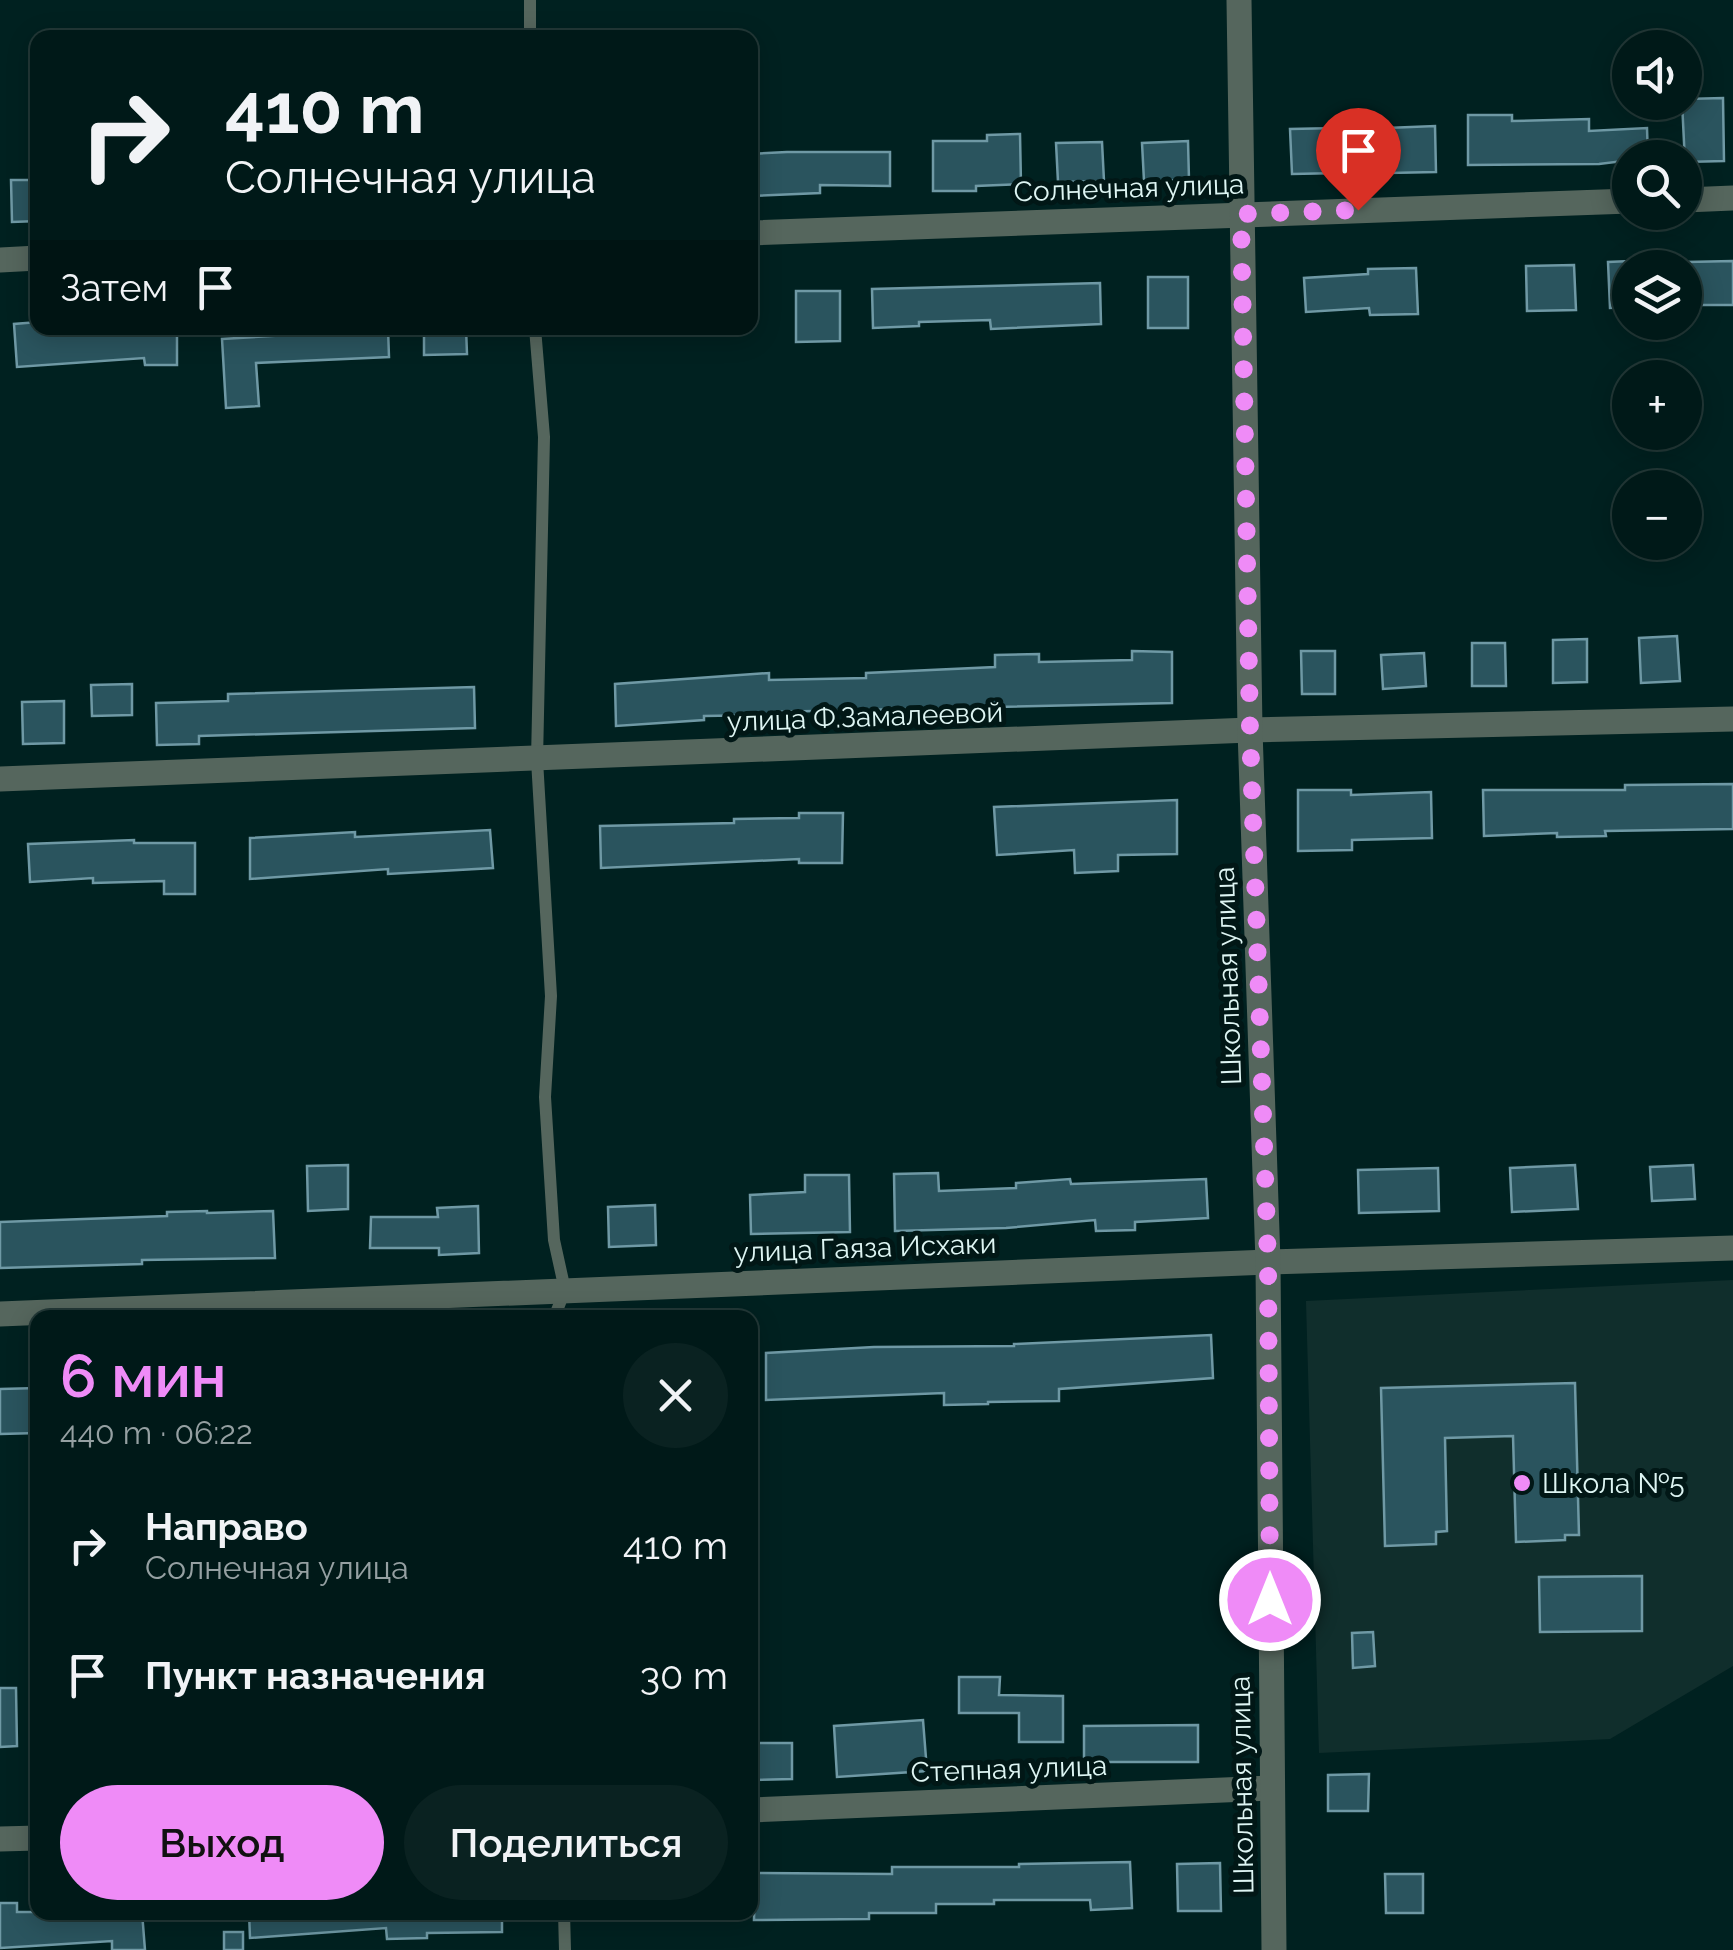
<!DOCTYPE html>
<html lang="ru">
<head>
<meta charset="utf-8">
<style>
	:root { --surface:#001918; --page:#0a2221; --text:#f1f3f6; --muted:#95a0a2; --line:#223837; --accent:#ef8bf7 }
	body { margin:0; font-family:Raleway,sans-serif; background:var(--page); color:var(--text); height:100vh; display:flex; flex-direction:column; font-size:38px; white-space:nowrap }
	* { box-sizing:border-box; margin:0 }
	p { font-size:32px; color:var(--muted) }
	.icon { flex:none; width:55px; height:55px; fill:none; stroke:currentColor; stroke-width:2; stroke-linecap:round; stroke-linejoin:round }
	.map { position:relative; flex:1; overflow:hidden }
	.sheet { position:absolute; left:30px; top:1310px; width:728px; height:610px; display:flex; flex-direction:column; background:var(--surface); border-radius:20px; box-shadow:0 5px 25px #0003,0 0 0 2px var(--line) }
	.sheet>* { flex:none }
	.guide { position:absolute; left:30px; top:30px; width:728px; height:305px; border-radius:20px; box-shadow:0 5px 25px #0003,0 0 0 2px var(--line); background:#001918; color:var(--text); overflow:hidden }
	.fabs { position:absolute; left:1612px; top:30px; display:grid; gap:20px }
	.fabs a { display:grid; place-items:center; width:90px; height:90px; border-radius:50%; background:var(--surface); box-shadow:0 5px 25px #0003,0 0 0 2px var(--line); font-size:50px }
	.pin { position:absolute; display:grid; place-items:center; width:85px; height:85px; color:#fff; margin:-102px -42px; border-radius:50% 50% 50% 0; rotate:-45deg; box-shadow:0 0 10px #0007 }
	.pin .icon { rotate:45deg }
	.me { position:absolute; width:110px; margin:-55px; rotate:0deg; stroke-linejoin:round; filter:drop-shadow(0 0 8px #0008) }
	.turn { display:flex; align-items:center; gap:35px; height:210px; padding:0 30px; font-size:45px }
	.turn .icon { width:130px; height:130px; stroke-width:2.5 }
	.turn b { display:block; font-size:70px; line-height:85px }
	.then { display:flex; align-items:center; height:95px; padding:0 30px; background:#0003; gap:20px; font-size:38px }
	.round { display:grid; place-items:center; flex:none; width:105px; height:105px; border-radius:52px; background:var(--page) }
	.summary { display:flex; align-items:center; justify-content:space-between; height:170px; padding:0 30px }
	h1 { font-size:60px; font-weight:600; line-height:75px; color:var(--accent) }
	.button { display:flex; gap:20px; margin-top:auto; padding:20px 30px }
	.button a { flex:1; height:115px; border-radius:60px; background:var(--accent); color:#111; font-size:40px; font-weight:600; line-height:115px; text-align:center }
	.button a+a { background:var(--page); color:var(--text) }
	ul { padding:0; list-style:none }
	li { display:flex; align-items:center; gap:30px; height:130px; padding:0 30px }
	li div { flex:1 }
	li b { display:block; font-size:38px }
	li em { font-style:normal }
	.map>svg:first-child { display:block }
</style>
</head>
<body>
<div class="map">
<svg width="1733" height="1950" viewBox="0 0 1733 1950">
	<rect width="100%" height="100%" fill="#002120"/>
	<!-- built -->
	<path fill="#102e2c" d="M1733,1280v386l-123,73 -291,14 -13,-452z"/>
	<!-- building -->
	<g fill="#2a545e" stroke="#6f99a5" stroke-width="2.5">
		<path d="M1723,98l1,63 -39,1 -3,-60 3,-3z"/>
		<path d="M1468,115h44v6l77,-2v12l58,-3 1,30 -49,6 -131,1z"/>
		<path d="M1435,126l1,46 -48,1 -1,-45z"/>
		<path d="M1338,128l2,45 -48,1 -2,-45z"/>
		<path d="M1020,134l1,50 -45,2v5h-43v-50h54v-6z"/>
		<path d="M1188,141l1,39 -45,1 -2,-38z"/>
		<path d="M1102,142l2,39 -46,1 -2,-39z"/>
		<path d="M787,152h103v34l-70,-1v8l-70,3v-42z"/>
		<path d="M11,180h27v41l-26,1z"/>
		<path d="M1630,261v46l-20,1 -2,-46z"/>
		<path d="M1733,261v44h-46v-43z"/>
		<path d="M1574,265l2,45 -49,1 -1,-45z"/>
		<path d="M1416,268l2,46 -48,1 -1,-7 -63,4 -2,-34 64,-4v-5z"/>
		<rect x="1148" y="277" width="40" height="51"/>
		<path d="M1100,283l1,41 -110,5 -1,-9 -71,2v4l-46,2 -1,-39z"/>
		<path d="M796,291h44v50l-44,1z"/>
		<path d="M38,322v6h139v37h-32l-1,-7 -127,9 -3,-43z"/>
		<path d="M287,328h101l1,29 -133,6 3,43 -33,2 -4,-69 65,-4z"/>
		<path d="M424,328h42l1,26 -43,1z"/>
		<path d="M1677,636l3,45 -39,2 -2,-45z"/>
		<path d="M1587,639v43l-34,1v-43z"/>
		<path d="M1472,643h33l1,43h-34z"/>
		<path d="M1132,651l40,1v51l-402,9v3l-66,1v4l-88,6 -1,-42 154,-11v7l97,-2v-5l129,-6v-12l44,-1v8l93,-2z"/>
		<path d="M1301,651h34v43h-33z"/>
		<path d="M1424,653l2,33 -43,3 -2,-34z"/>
		<path d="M132,684v31l-40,1 -1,-31z"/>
		<path d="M474,687l1,41 -276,8v8l-42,1 -1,-42 72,-2v-7z"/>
		<path d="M64,701v42l-41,1 -1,-42z"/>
		<path d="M1733,784v45l-128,2 1,5 -49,1v-4l-73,3 -1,-46h142v-5z"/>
		<path d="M1298,790h53v5l80,-3 1,46 -80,2v10l-54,1z"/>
		<path d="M1177,800v54l-59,1v16l-43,2 -1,-23 -77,5 -3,-48z"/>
		<path d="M799,813h44l-1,50h-43v-4l-198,9 -1,-42 134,-3v-4l65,-1z"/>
		<path d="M490,830l3,38 -105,6v-5l-138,10v-41l105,-6v5z"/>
		<path d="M134,840v3h61v51h-31v-13l-71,2v-5l-63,4 -2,-38z"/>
		<path d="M348,1165v44l-40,2 -1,-45z"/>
		<path d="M1575,1165l3,44 -66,3 -2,-44z"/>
		<path d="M1693,1165l2,34 -43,2 -2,-34z"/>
		<path d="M1438,1168l1,43 -80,2 -1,-43z"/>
		<path d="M938,1173l1,18 77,-3v-5l54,-4 1,5 135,-5 2,39 -73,4v8l-39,1 -1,-11 -89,8 -111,3 -1,-57z"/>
		<path d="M805,1175h44l1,57 -99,2 -1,-39 55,-3z"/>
		<path d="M655,1205l1,40 -47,2 -1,-40z"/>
		<path d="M478,1206l1,47 -40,2v-7h-69l1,-31h67l-1,-9z"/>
		<path d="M207,1211v2l66,-2 2,47 -133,2v4l-142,4v-46l167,-6v-4z"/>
		<path d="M1211,1335l2,43 -154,11v12l-71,1v2l-44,1v-12l-178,7v-47l108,-6 140,-1v-2z"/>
		<path d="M1575,1383l4,152h-14v5l-49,2 -3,-106 -68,2 2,93 -11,1v12l-51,2 -4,-158z"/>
		<path d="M38,1388v45l-38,1v-45z"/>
		<path d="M1642,1576v55l-102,1 -1,-55z"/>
		<path d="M1373,1632l2,34 -22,2 -1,-35z"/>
		<path d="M959,1677h41l-1,18 64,1v46h-44v-29h-60z"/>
		<path d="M0,1688h16l1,58 -17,1z"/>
		<path d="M923,1720l4,51 -90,6 -3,-51z"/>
		<path d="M1198,1725v37h-114v-36z"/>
		<path d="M751,1743h41v36l-41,1z"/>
		<path d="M1369,1774l-1,37h-40v-36z"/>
		<path d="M1130,1862l2,46 -41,2 -1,-10h-96v4h-58v9h-67v6l-115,1 1,-47 137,1v-7h127v-3z"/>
		<path d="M1220,1863l1,48h-43l-1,-47z"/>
		<path d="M1385,1874h38v39h-37z"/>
		<path d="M0,1903h17v9h125l3,38h-33v-9l-112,7z"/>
		<path d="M249,1912h253v20l-75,1v5l-40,1 -1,-11 -136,10z"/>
		<rect x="224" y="1932" width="19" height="18"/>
	</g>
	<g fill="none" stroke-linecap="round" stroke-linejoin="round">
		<!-- service -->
		<g stroke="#55665d" stroke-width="12">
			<path d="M530,38v-38"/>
			<path d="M535,328l9,109 -7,323 14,236 -6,101 9,143 11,50 -11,28"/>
			<path d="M564,1912l1,38"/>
		</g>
		<!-- minor -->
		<g stroke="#55665d" stroke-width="25">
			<path d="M1685,200l48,-2"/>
			<path d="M750,233l880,-32"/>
			<path d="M0,260l38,-2"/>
			<path d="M0,779l1250,-49 483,-11"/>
			<path d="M0,1314l1268,-52 465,-14"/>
			<path d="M750,1810l521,-22"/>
			<path d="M0,1839l38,-1"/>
		</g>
		<!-- tertiary -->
		<path stroke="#55665d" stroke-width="25" d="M1239,0l11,730 18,532 6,688"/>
	</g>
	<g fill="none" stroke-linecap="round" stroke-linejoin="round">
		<!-- route -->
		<path stroke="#ef8bf7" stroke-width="18" stroke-dasharray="0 32.4" d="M1270,1600l-2,-338 -18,-532 -9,-516 117,-4"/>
	</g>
	<!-- markers -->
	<circle fill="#ef8bf7" stroke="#011716" stroke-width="4" cx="1522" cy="1483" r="10"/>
	<g text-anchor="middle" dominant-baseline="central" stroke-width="10" stroke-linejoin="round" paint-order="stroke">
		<!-- street labels -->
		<g font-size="28" fill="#def5f3" stroke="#011716">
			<text transform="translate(1129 188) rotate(-2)">Солнечная улица</text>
			<text transform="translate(865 717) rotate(-2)">улица Ф.Замалеевой</text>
			<text transform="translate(1228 976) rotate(-92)">Школьная улица</text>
			<text transform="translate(865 1248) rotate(-2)">улица Гаяза Исхаки</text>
			<text transform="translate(1009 1769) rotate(-2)">Степная улица</text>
			<text transform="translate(1242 1785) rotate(-91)">Школьная улица</text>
		</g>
		<!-- poi labels -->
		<g font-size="28" fill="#def5f3" stroke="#011716" text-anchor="start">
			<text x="1542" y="1483">Школа №5</text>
		</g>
	</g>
</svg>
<div class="fabs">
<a><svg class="icon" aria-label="sound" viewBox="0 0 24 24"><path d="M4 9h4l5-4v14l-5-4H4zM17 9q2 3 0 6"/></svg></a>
<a><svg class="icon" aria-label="search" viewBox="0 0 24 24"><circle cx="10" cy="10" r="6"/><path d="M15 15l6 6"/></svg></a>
<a><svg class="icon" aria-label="layers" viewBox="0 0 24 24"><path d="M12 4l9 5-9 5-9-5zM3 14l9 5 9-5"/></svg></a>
<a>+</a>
<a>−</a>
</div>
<div class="pin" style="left:1358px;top:210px;background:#d93025"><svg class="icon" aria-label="arrive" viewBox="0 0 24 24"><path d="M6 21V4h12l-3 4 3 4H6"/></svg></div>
<svg class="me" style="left:1270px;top:1600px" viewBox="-20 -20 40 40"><circle r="17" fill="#ef8bf7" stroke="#fff" stroke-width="3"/><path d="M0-11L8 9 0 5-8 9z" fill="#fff"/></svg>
<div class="guide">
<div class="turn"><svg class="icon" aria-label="right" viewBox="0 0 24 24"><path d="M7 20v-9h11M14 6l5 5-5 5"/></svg><div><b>410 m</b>Солнечная улица</div></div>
<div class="then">Затем<svg class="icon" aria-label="arrive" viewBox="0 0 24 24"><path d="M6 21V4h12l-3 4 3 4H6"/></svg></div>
</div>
<section class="sheet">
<div class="summary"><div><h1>6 мин</h1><p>440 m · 06:22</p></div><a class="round"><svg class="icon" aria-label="close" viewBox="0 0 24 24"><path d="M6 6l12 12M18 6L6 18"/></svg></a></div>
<ul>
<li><svg class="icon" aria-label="right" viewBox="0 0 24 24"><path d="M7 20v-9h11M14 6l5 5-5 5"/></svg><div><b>Направо</b><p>Солнечная улица</p></div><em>410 m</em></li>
<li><svg class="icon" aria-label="arrive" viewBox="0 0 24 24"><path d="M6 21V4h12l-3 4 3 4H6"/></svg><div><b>Пункт назначения</b></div><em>30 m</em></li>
</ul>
<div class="button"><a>Выход</a><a>Поделиться</a></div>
</section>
</div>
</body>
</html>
